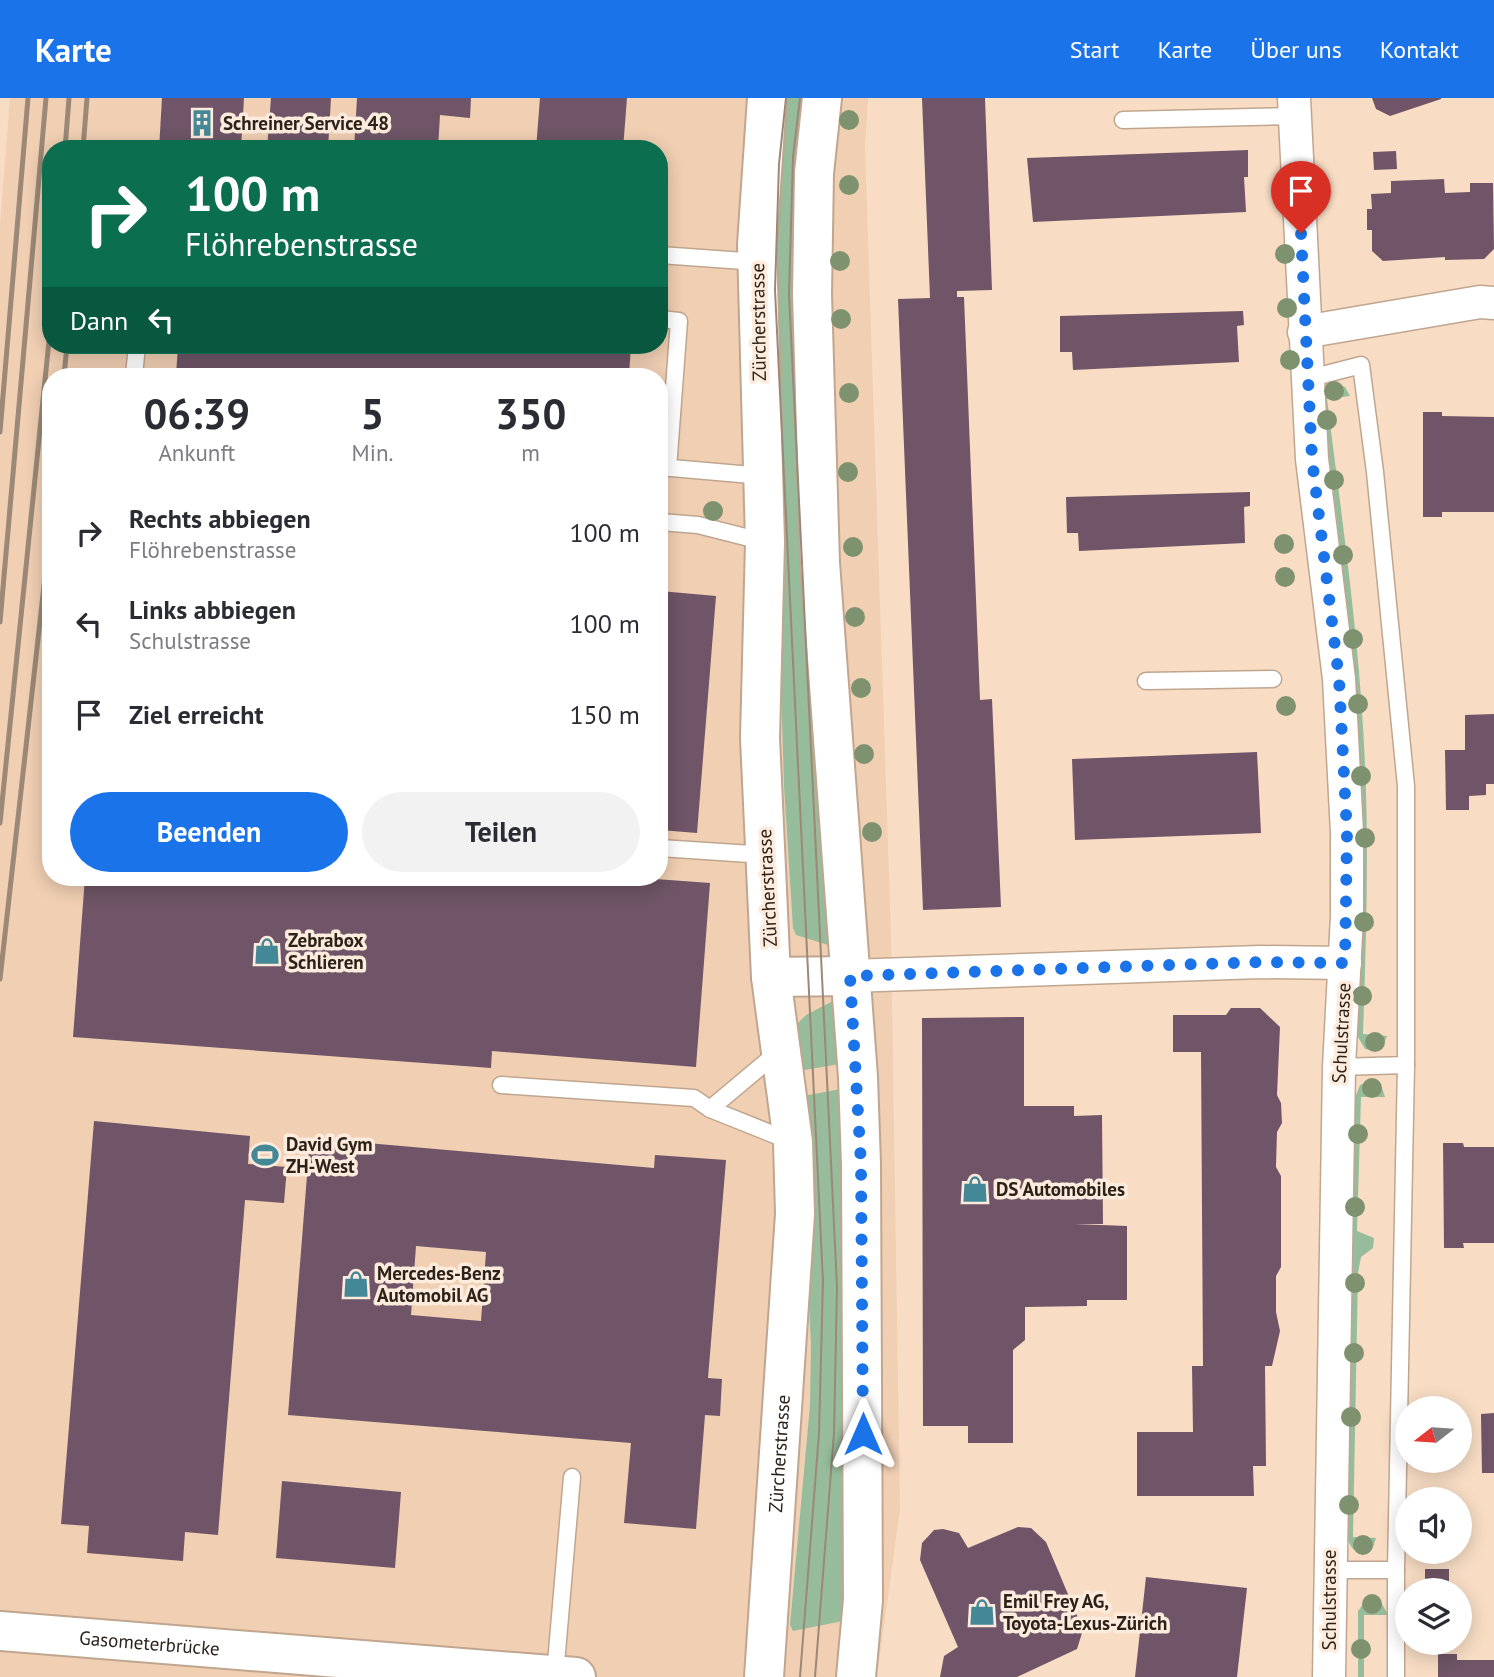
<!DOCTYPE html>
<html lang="de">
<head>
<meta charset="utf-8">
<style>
	:root { --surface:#fff; --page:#f2f2f3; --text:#2b2b33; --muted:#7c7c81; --accent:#1a73e8 }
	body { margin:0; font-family:"PT Sans",sans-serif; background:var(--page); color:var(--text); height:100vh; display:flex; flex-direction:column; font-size:26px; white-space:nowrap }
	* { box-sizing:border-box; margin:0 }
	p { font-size:23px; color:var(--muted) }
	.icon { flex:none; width:38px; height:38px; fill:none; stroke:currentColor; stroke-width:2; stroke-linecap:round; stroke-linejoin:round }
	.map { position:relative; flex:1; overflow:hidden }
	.sheet { position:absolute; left:42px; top:270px; width:626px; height:518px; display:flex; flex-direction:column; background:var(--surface); border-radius:28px; box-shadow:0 4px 18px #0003 }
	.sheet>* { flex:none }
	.top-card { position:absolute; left:42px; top:42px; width:626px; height:214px; border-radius:28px; box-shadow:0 4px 18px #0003; background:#0b6e4f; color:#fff; overflow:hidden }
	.needle { width:46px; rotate:253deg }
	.buttons { position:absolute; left:1395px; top:1298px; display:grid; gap:14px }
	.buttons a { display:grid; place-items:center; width:77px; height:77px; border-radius:50%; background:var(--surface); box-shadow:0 4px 18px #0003; font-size:35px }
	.pin { position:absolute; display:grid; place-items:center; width:60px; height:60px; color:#fff; margin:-72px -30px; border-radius:50% 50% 50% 0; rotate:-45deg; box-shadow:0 0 7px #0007 }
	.pin .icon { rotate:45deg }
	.me { position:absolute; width:77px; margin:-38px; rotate:0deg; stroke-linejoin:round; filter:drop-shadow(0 0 5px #0008) }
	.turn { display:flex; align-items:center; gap:24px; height:147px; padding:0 28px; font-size:32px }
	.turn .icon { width:91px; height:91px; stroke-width:2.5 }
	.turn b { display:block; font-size:49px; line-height:60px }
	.then { display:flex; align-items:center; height:66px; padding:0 28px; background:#0003; gap:14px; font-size:26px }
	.eta { display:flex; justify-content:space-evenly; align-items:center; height:119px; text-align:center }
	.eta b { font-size:42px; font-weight:600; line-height:49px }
	.primary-button { display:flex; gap:14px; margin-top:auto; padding:14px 28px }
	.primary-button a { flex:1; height:80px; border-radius:42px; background:var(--accent); color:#fff; font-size:28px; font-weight:600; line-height:80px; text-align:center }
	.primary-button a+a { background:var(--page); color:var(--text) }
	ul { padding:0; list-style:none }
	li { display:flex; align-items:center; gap:21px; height:91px; padding:0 28px }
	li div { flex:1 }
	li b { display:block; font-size:26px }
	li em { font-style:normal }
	header { display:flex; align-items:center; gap:42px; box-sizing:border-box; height:98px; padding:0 35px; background:var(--accent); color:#fff }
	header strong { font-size:33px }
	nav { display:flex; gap:38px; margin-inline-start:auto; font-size:24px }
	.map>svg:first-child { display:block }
</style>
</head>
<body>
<header>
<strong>Karte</strong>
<nav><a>Start</a><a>Karte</a><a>Über uns</a><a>Kontakt</a></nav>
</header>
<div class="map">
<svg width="1494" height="1579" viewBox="0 0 1494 1579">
	<rect width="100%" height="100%" fill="#f8ddc4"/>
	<!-- built -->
	<path fill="#f0cfb3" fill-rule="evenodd" d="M10,0h858l-3,50 26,789 9,572 -23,168h-877v-1452zM51,51h609v196h-609zM51,278h609v501h-609z"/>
	<!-- green -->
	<g fill="#96bc9c">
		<path d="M775,0h34l24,844 -5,3 -32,-10 -3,-7 -9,-142 -8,-268z"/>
		<path d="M1335,285l10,4 5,9 -23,3c15,121 33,243 38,365 4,90 1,180 -2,270l24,2 -4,10 -8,5 -10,-2 -7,-12c2,-91 6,-182 1,-272 -6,-122 -22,-244 -37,-366l1,-10z"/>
		<path d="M833,903h5l7,62 -52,9 1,-45 12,-12z"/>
		<path d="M1370,983l11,4 4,12h-24l-4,134 17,7 -1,10 -12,9 -3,16 -5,264 23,1 -3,9 -13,6 -8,-5 -6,-11 9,-439 5,-13z"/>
		<path d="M846,990l6,364 -9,169 -50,10 -3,-6 20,-220 1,-61 -13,-247z"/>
		<path d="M1373,1502l9,4 6,11h-24v62h-6v-66l5,-7z"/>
	</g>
	<!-- building -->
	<g fill="#6f5567" fill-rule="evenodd">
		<path d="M162,0h82l-3,51h-82z"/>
		<path d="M271,0h60l-3,51h-61z"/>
		<path d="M357,0h114l-1,20 -30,-3 -2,34h-84z"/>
		<path d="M540,0h87l-4,51h-87z"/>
		<path d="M922,0h63l7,192 -35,1v6h7l16,403 12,-1 9,208 -78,3 -25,-611 32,-1z"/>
		<path d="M1372,0h69v1l-51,17 -14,-7z"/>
		<path d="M1248,52v27h-4l2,35 -213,10 -6,-64z"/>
		<path d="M1396,53l1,18 -23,1 -1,-18z"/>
		<path d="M1444,81l1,14 25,-1v-9h23l1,66 -10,10 -39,1v-3l-62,4 -11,-10v-21h-5v-21h5l-1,-15 20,-1v-12z"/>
		<path d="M1243,213l1,14 -7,1 2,36 -166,8 -1,-18h-12v-36z"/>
		<path d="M178,247h453l-2,31h-453z"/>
		<path d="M1423,314h19v4l52,1v95h-52v5h-19z"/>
		<path d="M1250,394v14l-6,1 1,36 -166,8 -1,-18h-11l-1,-36z"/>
		<path d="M660,493l56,5 -19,237 -37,-3z"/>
		<path d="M1494,616v70h-8v11l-17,1v14h-23l-1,-60h20v-35z"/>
		<path d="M1257,654l4,81 -186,7 -3,-81z"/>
		<path d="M85,779h543l82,6 -14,184 -204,-16 -1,17 -418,-31z"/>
		<path d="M1231,910h29l20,19 -3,68 4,8 1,20 -5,9 -1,35 5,9v91l-5,9v36l4,19 -8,35h-7l1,100h-13l1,30h-117v-64h56l-1,-66h11l-2,-314h-28v-37h53z"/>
		<path d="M1024,919v89h50v10l28,-1 1,109h-29l53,2v74h-40v6l-62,1v33l-12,10v93h-45v-17h-45l-1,-408z"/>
		<path d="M94,1023l156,15 -2,28 39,3 -3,36 -39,-3 -27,335 -33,-3 -2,29 -96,-8 2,-27 -28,-2z"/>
		<path d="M310,1040l344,30 1,-13 71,5 -18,218 14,1 -2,37 -15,-1 -9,114 -72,-6 7,-80 -343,-28zM416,1148l70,6 -5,69 -70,-6z"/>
		<path d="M1443,1045h20l1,4h30v96h-31l1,5h-20z"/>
		<path d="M1494,1315v60h-12l-1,-59z"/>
		<path d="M282,1383l119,11 -6,76 -119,-10z"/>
		<path d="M1018,1429l13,1 15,14 35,83 1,8 -5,16 -60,28h-77l4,-21 14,-9 -38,-87 2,-17 12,-13 9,-1 16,4 9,15z"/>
		<rect x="1425" y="1471" width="24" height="13"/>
		<path d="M1146,1479l101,11 -10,89h-102z"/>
		<path d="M1438,1556h19v6h37v17h-56z"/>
	</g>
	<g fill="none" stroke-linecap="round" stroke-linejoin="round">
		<defs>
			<g id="service">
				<path d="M1123,22l172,-4"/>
				<path d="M660,157l98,7"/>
				<path d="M660,221l19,2 -11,147"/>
				<path d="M134,278l3,-31"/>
				<path d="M1307,281l54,-14 14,107 31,314v279l-67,2"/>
				<path d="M660,369l103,9"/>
				<path d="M660,424l38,3 67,17"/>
				<path d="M1146,583l127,-2"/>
				<path d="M660,750l106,7"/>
				<path d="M501,987l193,13 16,11 80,32"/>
				<path d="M710,1011l68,-57"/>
				<path d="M1329,1472h67l10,-505"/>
				<path d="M555,1577l17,-198"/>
				<path d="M1396,1579v-107"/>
			</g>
			<g id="minor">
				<path d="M1294,0l18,361 27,220 8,154v83l-8,151 -10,610"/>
				<path d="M1304,234l176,-30 14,1"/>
				<path d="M850,878l410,-14 85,1"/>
			</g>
			<g id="tertiary">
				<path id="s1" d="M0,1533l576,46"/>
			</g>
			<g id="secondary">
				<path d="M822,0l-8,75 -2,121 8,269 38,514 3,87 2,436 -7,77"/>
				<path d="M771,879l79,-1"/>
				<path id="s2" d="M764,1579l31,-463 -2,-72 -22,-165 -11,-239 5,-196 -8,-297 10,-147"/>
			</g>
		</defs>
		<!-- service casing -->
		<use href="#service" stroke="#c0a68f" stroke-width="19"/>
		<!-- minor casing -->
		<use href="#minor" stroke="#c0a68f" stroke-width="35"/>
		<!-- tertiary casing -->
		<use href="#tertiary" stroke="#c0a68f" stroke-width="42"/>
		<!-- secondary casing -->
		<use href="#secondary" stroke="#c0a68f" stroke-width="42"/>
		<!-- service -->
		<use href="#service" stroke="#fff" stroke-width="16"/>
		<!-- minor -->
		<use href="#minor" stroke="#fff" stroke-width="32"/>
		<!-- tertiary -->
		<use href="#tertiary" stroke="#fff" stroke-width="38"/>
		<!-- secondary -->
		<use href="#secondary" stroke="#fff" stroke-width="38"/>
		<!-- tram -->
		<g stroke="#9b8876" stroke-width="2">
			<path d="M786,0l-7,66 -4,126 48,991 -4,152 -19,244"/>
			<path d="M800,0l-7,59 -4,137 48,993 -3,146 -19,244"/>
		</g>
		<!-- rail -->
		<g stroke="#9b8876" stroke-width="5">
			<path d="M65,51l4,-51"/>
			<path d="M83,51l4,-51"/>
			<path d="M64,278l3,-31"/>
			<path d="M0,334l28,-334"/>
			<path d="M0,524l46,-524"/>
			<path d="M0,725l51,-502"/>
			<path d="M0,881l51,-456"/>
		</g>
	</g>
	<!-- trees -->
	<g fill="#7f9270">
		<circle cx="849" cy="22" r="10"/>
		<circle cx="849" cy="87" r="10"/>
		<circle cx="1283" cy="99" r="10"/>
		<circle cx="1285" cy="156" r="10"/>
		<circle cx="840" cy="163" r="10"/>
		<circle cx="1287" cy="210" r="10"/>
		<circle cx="841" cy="221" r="10"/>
		<circle cx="1290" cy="262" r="10"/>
		<circle cx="1334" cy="293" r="10"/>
		<circle cx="849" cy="295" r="10"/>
		<circle cx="1327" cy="322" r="10"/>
		<circle cx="848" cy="374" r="10"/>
		<circle cx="1334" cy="382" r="10"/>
		<circle cx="713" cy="413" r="10"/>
		<circle cx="1284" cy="446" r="10"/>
		<circle cx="853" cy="449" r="10"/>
		<circle cx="1343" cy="457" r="10"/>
		<circle cx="1285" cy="479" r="10"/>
		<circle cx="855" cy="519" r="10"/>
		<circle cx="1353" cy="541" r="10"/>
		<circle cx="861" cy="590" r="10"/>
		<circle cx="1358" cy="606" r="10"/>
		<circle cx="1286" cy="608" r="10"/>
		<circle cx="864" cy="656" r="10"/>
		<circle cx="1361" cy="678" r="10"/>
		<circle cx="872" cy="734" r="10"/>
		<circle cx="1365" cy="740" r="10"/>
		<circle cx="1364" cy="824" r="10"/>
		<circle cx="1362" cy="898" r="10"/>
		<circle cx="1375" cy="944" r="10"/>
		<circle cx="1372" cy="990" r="10"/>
		<circle cx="1358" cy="1036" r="10"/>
		<circle cx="1355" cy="1109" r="10"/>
		<circle cx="1355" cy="1185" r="10"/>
		<circle cx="1354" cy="1255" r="10"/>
		<circle cx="1351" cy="1319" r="10"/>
		<circle cx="1349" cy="1407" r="10"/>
		<circle cx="1363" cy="1447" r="10"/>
		<circle cx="1372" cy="1506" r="10"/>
		<circle cx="1361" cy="1551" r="10"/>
	</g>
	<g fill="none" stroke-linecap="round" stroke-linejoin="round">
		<!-- route -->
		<path stroke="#1a73e8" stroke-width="12" stroke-dasharray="0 21.6" d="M863,1336l-2,-270 -11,-188 410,-14 85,1 2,-130 -8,-154 -27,-220 -11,-226"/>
	</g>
	<!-- icons -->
	<defs>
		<symbol id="building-bare" viewBox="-9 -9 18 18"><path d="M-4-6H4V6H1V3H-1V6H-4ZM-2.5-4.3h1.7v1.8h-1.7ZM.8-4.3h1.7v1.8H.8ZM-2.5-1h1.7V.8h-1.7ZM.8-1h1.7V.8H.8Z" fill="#448797" stroke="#fdecdd" stroke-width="2.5" paint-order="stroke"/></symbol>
		<symbol id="shop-bare" viewBox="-9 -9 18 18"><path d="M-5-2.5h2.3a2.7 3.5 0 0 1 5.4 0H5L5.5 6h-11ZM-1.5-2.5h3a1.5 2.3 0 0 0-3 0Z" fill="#448797" stroke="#fdecdd" stroke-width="2.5" paint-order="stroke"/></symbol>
		<symbol id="stadium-bare" viewBox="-9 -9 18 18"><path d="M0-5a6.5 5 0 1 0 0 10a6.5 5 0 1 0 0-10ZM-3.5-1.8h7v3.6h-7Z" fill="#448797" stroke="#fdecdd" stroke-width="2.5" paint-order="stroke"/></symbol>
	</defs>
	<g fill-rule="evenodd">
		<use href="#building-bare" x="183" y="6" width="38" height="38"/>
		<use href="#shop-bare" x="248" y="834" width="38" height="38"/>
		<use href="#stadium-bare" x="246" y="1038" width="38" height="38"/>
		<use href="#shop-bare" x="956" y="1072" width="38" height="38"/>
		<use href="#shop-bare" x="337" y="1167" width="38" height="38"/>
		<use href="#shop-bare" x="963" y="1495" width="38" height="38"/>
	</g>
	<g text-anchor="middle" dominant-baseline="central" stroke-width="7" stroke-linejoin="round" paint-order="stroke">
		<!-- poi labels -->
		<g font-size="19" font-weight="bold" fill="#2c2219" stroke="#fdecdd" text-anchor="start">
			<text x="223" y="25">Schreiner Service 48</text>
			<text x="288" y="842">Zebrabox<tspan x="288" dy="22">Schlieren</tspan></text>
			<text x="286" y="1046">David Gym<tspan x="286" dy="22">ZH-West</tspan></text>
			<text x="996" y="1091">DS Automobiles</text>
			<text x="377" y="1175">Mercedes-Benz<tspan x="377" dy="22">Automobil AG</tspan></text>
			<text x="1003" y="1503">Emil Frey AG,<tspan x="1003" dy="22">Toyota-Lexus-Zürich</tspan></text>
		</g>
		<!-- street labels -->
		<g font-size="19" fill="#2c2219" stroke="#fdecdd">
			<text transform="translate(758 224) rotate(-91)">Zürcherstrasse</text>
			<text transform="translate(767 790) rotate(-93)">Zürcherstrasse</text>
			<text transform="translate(1341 935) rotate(-87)">Schulstrasse</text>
			<text stroke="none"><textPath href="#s2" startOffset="224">Zürcherstrasse</textPath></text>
			<text transform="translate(1329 1502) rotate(-90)">Schulstrasse</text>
			<text stroke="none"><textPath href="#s1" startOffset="150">Gasometerbrücke</textPath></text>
		</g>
	</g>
</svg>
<div class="buttons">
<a><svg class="needle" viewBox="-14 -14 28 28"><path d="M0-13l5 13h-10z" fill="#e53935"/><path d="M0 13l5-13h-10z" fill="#7c7c81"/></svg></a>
<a><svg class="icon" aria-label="sound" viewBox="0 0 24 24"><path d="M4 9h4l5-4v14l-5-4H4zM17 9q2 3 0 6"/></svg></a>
<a><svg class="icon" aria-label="layers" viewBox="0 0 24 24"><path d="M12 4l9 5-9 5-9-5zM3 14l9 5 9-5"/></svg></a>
</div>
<div class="pin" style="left:1301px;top:135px;background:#d93025"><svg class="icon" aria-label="arrive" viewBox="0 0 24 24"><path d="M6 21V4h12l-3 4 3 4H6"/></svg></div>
<svg class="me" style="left:863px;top:1336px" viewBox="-20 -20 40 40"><path d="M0-17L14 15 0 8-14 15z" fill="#1a73e8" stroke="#fff" stroke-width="4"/></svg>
<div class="top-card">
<div class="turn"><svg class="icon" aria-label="right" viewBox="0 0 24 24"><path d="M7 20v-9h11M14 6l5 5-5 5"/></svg><div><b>100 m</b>Flöhrebenstrasse</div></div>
<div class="then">Dann<svg class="icon" aria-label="left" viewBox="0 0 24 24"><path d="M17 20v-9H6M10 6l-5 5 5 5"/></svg></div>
</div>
<section class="sheet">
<div class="eta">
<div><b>06:39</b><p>Ankunft</p></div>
<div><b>5</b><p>Min.</p></div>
<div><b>350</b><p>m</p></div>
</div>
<ul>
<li><svg class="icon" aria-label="right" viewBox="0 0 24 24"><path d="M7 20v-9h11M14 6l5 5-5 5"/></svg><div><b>Rechts abbiegen</b><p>Flöhrebenstrasse</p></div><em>100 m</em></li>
<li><svg class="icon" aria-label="left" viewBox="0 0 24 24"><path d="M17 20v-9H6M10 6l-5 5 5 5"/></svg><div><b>Links abbiegen</b><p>Schulstrasse</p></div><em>100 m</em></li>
<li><svg class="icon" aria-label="arrive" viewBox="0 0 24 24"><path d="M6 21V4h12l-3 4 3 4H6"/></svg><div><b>Ziel erreicht</b></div><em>150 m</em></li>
</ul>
<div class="primary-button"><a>Beenden</a><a>Teilen</a></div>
</section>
</div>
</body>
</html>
